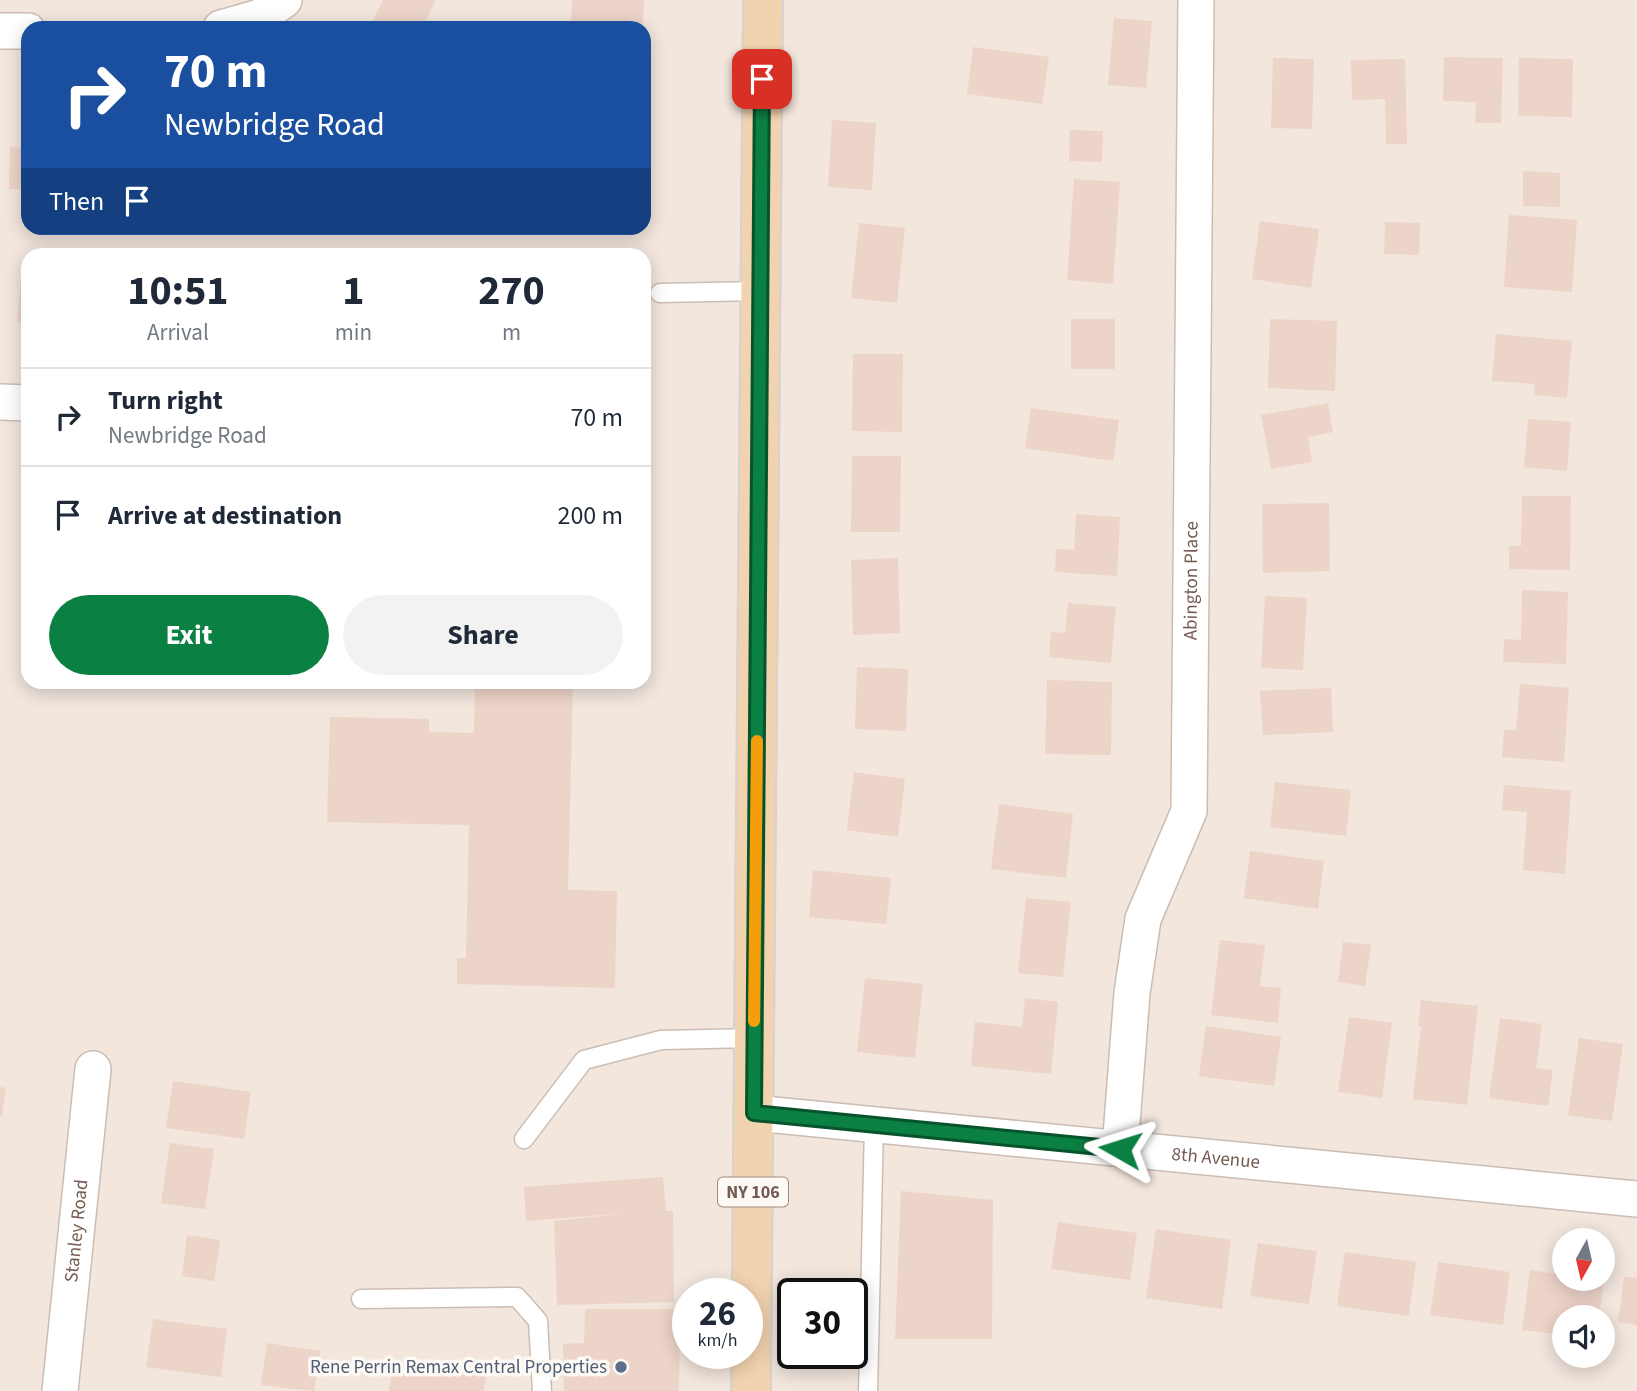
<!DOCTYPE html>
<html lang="en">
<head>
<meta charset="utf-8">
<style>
	:root { --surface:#fff; --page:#f2f2f3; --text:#1f2937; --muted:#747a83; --line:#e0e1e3; --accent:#0b8043 }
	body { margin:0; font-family:"Source Sans 3",sans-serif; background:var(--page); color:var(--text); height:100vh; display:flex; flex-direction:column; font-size:26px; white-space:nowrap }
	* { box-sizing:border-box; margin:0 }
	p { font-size:23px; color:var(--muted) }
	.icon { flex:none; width:38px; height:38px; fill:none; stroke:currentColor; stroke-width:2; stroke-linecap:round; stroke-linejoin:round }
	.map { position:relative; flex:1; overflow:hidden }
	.details { position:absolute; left:21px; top:248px; width:630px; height:441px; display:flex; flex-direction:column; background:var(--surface); border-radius:21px; box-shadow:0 4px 18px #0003 }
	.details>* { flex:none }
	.top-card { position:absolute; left:21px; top:21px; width:630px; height:214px; border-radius:21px; box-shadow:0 4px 18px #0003; background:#1a4fa0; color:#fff; overflow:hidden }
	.needle { width:46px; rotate:188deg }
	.fabs { position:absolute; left:1552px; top:1228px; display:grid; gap:14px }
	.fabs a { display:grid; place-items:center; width:63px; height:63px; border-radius:50%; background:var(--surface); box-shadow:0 4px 18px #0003; font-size:35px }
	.speed { position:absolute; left:672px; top:1278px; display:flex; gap:14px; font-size:35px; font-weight:700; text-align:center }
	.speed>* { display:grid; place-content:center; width:91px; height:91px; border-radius:50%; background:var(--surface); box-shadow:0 4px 18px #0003; line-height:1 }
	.speed small { font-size:18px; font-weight:400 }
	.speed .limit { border:4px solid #111; border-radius:10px; background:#fff; color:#111 }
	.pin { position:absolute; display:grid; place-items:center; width:60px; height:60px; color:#fff; margin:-30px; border-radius:14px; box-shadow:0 4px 10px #0006 }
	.me { position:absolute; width:77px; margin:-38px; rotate:276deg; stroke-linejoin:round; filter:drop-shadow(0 0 5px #0008) }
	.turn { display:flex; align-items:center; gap:24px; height:147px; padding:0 28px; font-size:32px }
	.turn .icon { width:91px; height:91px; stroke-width:2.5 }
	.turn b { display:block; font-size:49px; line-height:60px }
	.then { display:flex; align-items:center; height:66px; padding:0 28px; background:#0003; gap:14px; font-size:26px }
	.eta { display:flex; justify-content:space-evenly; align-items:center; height:119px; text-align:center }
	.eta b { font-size:42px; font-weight:700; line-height:49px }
	.button { display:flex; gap:14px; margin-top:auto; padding:14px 28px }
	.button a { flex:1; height:80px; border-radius:42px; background:var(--accent); color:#fff; font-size:28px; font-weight:700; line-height:80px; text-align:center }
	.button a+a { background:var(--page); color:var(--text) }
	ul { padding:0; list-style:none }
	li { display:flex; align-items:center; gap:21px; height:98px; padding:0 28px; border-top:2px solid var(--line) }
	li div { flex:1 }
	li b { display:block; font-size:26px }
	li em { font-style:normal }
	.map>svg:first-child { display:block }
</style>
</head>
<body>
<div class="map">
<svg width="1637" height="1391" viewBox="0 0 1637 1391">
	<rect width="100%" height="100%" fill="#fbf5ed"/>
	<!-- residential -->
	<path fill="#f2e6dd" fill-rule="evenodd" d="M0,0h1637v1391h-1637zM28,28h616v200h-616zM28,256h616v426h-616zM1564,1241h39v38h-39zM688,1293h59v60h-59zM793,1293h59v60h-59zM1564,1318h39v38h-39z"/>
	<!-- building -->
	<g fill="#edd4c8">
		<path d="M383,0h53l-14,28h-53z"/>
		<path d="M572,0h72l-1,24 -72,-3z"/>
		<path d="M1114,18l38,3 -6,67 -38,-3z"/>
		<path d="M973,47l76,10 -7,47 -75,-10z"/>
		<path d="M1444,57l59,1 -2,65h-26l1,-21 -33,-1z"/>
		<path d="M1273,58l41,1 -2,70 -41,-1z"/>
		<path d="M1519,58l54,1 -1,58 -54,-1z"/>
		<path d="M1405,59l2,85h-21l-1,-45 -33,1 -1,-40z"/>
		<path d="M644,91l4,1 -2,21h-2z"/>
		<path d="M832,120l44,3 -4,67 -44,-3z"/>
		<path d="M1070,130l33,1 -1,31 -33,-1z"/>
		<path d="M10,147l18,1v41h-19z"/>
		<path d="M644,164h3l-1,30h-2z"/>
		<path d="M1523,171l37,2v34l-37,-1z"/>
		<path d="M1074,179l46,3 -7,102 -46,-4z"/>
		<path d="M1509,215l68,5 -5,72 -68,-5z"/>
		<path d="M1260,221l59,8 -8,59 -59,-9z"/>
		<path d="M1385,222l35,1 -1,32 -35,-1z"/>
		<path d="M859,223l46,5 -8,75 -46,-5z"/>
		<path d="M22,269h6v54l-11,-1z"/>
		<rect x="1071" y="319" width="44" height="50"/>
		<path d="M1270,319l67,2 -2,70 -67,-3z"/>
		<path d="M1496,334l76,7 -5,57 -33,-3 1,-11 -43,-3z"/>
		<path d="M853,354h50l-1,78 -50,-1z"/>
		<path d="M1328,403l5,29 -25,5 4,25 -41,7 -10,-54z"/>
		<path d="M1031,408l88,12 -6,41 -88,-13z"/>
		<path d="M1528,419l43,3 -4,49 -43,-4z"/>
		<path d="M852,456h49l-1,76h-49z"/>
		<path d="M1522,496h49l-1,74 -61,-1v-23h12z"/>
		<path d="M1329,503l1,68 -67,2 -1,-69z"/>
		<path d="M1076,514l44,3 -3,59 -62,-4 1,-23 18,1z"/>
		<path d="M898,558l2,75 -47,2 -2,-75z"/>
		<path d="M1522,590l46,2 -2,72 -63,-2 1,-23 17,1z"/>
		<path d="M1265,596l42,2 -4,72 -42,-2z"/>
		<path d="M1068,603l48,4 -5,56 -62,-6 2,-25 14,1z"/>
		<path d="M857,667l51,2 -2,62 -51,-2z"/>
		<path d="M1047,680l65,2 -1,73 -66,-1z"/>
		<path d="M475,682h98l-5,208 49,1 -2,97 -158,-4v-26h9l3,-133 -142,-3 3,-105 99,2v13l45,1z"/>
		<path d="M1520,684l49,4 -5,74 -62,-5 2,-27h12z"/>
		<path d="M1331,688l2,44 -70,3 -3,-44z"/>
		<path d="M854,772l51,7 -7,58 -51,-7z"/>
		<path d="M1275,782l76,8 -5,46 -76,-9z"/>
		<path d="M1504,785l67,6 -6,83 -42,-4 4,-58 -25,-2z"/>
		<path d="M999,804l74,10 -7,64 -75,-9z"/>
		<path d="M1250,851l74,10 -6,48 -74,-11z"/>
		<path d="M813,870l78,8 -5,46 -77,-7z"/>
		<path d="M1026,898l45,4 -8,75 -45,-4z"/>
		<path d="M1220,940l45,5 -5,41 21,2 -3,35 -67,-8z"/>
		<path d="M1343,942l28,3 -6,41 -27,-4z"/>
		<path d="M865,978l58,6 -8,74 -58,-6z"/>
		<path d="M1025,998l33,4 -7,72 -80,-8 4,-44 47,5z"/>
		<path d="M1421,1000l57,6 -11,99 -54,-6 8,-73h-3z"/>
		<path d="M1349,1017l43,6 -10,75 -44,-6z"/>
		<path d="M1500,1018l42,6 -6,44 17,2 -5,36 -59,-8z"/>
		<path d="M1206,1026l75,11 -7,49 -75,-10z"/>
		<path d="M1579,1038l44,6 -11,77 -44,-6z"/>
		<path d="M173,1081l78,11 -7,47 -78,-11z"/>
		<path d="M0,1087l6,1 -4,28h-2z"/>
		<path d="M170,1143l44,6 -9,60 -44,-6z"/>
		<path d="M663,1177l3,34h7l1,91 -117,3 -3,-84 74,-8 -102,8 -2,-34z"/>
		<path d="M901,1191l92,9 -1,139h-97z"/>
		<path d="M1058,1222l79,11 -7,47 -79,-11z"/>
		<path d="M1156,1229l75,11 -9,69 -76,-11z"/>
		<path d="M187,1235l33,5 -6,41 -32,-5z"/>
		<path d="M1258,1243l59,8 -8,53 -59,-8z"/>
		<path d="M1345,1252l71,10 -7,54 -72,-10z"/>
		<path d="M1438,1262l72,10 -7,53 -73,-10z"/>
		<path d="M1530,1270l34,5v4l40,1 -5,38h-35v17l-42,-5z"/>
		<path d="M1624,1277l13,1v47l-19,-3z"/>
		<path d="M585,1309h95l-1,82h-115l-1,-47 21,-1z"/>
		<path d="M153,1319l74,10 -6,48 -75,-10z"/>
		<path d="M267,1343l53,8 -6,40 -53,-6z"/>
		<path d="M393,1363l93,13 -3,15h-94z"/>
	</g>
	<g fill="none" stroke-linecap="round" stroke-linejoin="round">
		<defs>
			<g id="service">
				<path d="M660,293l100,-2"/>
				<path d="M524,1139l60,-79 77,-20 93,-2"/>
				<path d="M361,1299l156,-2 21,24 4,70"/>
				<path d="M868,1391l6,-266"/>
			</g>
			<g id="minor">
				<path d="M221,28l39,-11 24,-17"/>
				<path d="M0,31h28"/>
				<path d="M0,402l28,1"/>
				<path id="s1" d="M754,1113l883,86"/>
				<path id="s2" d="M1120,1149l12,-156 11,-74 46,-108 7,-811"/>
				<path id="s3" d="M60,1391l33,-322"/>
			</g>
			<path id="primary" d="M751,1391l12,-1391"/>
		</defs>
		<!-- service casing -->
		<use href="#service" stroke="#ccbdb4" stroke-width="21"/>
		<!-- minor casing -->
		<use href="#minor" stroke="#ccbdb4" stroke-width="38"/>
		<!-- primary casing -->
		<use href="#primary" stroke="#d8d1cf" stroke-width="42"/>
		<!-- service -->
		<use href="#service" stroke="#fff" stroke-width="18"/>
		<!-- minor -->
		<use href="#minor" stroke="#fff" stroke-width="35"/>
		<!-- primary -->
		<use href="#primary" stroke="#f1d3af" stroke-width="38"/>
	</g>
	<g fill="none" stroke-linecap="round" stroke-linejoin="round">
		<defs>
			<path id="route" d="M762,79l-8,1034 366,36"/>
		</defs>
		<!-- route casing -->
		<use href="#route" stroke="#07532c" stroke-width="18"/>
		<!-- route -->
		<use href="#route" stroke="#0b8043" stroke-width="12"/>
		<!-- slow -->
		<path stroke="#f59e0b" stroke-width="12" d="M754,1021l3,-280"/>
	</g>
	<!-- markers -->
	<circle fill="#5c6f8a" stroke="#fdf9f4" stroke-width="2.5" cx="621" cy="1367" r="7"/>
	<g text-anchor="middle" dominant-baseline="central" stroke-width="7" stroke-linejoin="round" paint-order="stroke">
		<!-- shield labels -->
		<rect fill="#fdf9f4" stroke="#9d8b83" stroke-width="2" x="718" y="1177.5" width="70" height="29" rx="5"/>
		<g font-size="18" font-weight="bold" fill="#745c52">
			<text x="753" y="1192">NY 106</text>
		</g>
		<!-- street labels -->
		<g font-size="19" fill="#745c52" stroke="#fdf9f4">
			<text stroke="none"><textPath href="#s2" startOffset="579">Abington Place</textPath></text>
			<text stroke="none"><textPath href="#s1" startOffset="464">8th Avenue</textPath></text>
			<text stroke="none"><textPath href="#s3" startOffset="161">Stanley Road</textPath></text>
		</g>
		<!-- service labels -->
		<g font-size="19" fill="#4e5e75" stroke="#fdf9f4" text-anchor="end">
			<text x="607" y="1367">Rene Perrin Remax Central Properties</text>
		</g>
	</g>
</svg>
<div class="fabs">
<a><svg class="needle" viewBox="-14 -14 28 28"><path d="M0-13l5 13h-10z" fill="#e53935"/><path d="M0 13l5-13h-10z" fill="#747a83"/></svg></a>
<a><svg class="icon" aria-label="sound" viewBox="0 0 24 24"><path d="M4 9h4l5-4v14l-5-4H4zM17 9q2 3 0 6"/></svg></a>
</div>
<div class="speed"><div>26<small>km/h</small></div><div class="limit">30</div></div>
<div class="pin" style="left:762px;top:79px;background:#d93025"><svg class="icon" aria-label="arrive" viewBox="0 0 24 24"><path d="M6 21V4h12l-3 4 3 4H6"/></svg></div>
<svg class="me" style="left:1120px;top:1149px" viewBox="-20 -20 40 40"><path d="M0-17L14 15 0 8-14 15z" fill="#0b8043" stroke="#fff" stroke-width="4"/></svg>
<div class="top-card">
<div class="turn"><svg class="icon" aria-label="right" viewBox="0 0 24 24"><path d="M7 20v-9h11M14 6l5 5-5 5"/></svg><div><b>70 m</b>Newbridge Road</div></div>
<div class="then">Then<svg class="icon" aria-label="arrive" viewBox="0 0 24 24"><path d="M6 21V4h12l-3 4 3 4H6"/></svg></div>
</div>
<section class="details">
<div class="eta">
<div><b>10:51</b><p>Arrival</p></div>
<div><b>1</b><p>min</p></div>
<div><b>270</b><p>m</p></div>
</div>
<ul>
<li><svg class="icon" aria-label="right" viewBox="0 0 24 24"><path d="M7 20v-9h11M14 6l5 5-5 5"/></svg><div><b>Turn right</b><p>Newbridge Road</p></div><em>70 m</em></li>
<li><svg class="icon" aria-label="arrive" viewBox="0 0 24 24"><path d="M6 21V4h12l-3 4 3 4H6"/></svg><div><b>Arrive at destination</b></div><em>200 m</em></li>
</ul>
<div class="button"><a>Exit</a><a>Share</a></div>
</section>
</div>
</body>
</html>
